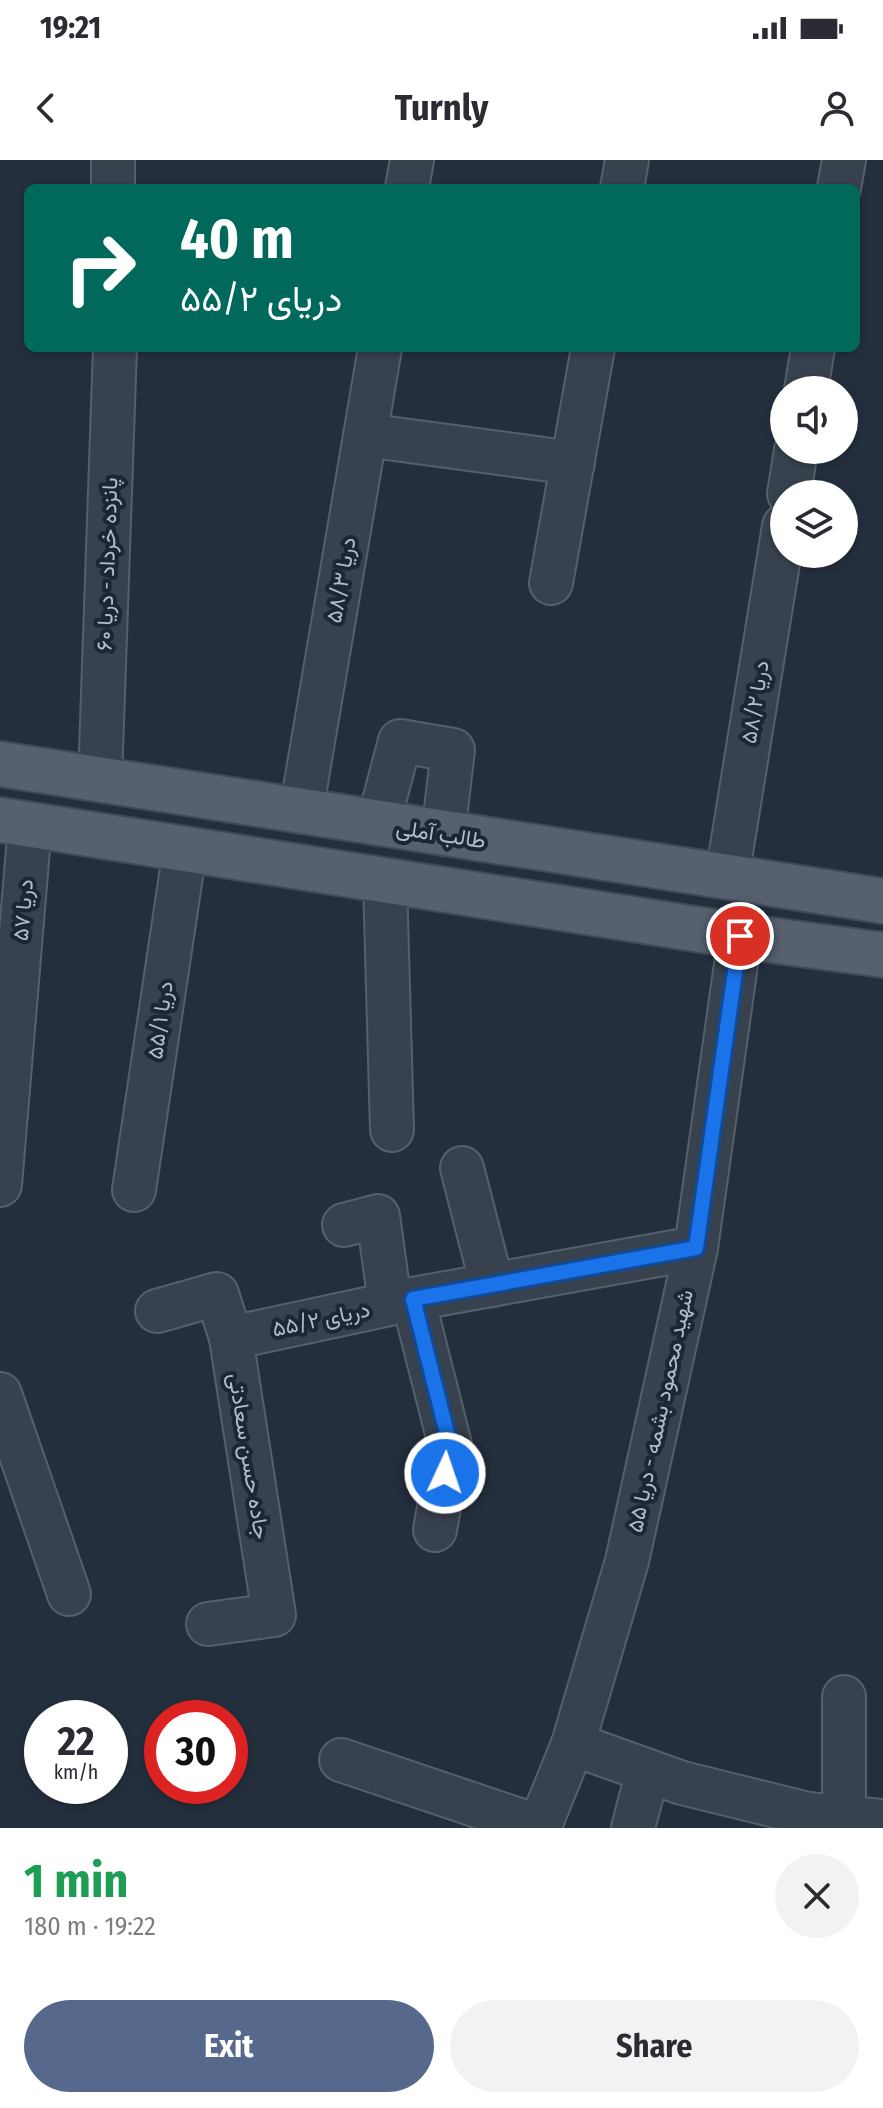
<!DOCTYPE html>
<html lang="en">
<head>
<meta charset="utf-8">
<style>
	:root { --surface:#fff; --page:#f2f2f3; --text:#2b2b33; --muted:#7c7c81; --accent:#56698c }
	body { margin:0; font-family:"Fira Sans Condensed",Vazirmatn,sans-serif; background:var(--page); color:var(--text); height:100vh; display:flex; flex-direction:column; font-size:30px; white-space:nowrap }
	* { box-sizing:border-box; margin:0 }
	p { font-size:26px; color:var(--muted) }
	.icon { flex:none; width:44px; height:44px; fill:none; stroke:currentColor; stroke-width:2; stroke-linecap:round; stroke-linejoin:round }
	.map { position:relative; height:1668px; overflow:hidden }
	.details { display:flex; flex-direction:column; background:var(--surface); flex:1 }
	.details>* { flex:none }
	.hud { position:absolute; left:24px; top:24px; width:836px; height:168px; border-radius:12px; box-shadow:0 2px 6px #0004; background:#00695c; color:#fff; overflow:hidden }
	.fabs { position:absolute; left:770px; top:216px; display:grid; gap:16px }
	.fabs a { display:grid; place-items:center; width:88px; height:88px; border-radius:50%; background:var(--surface); box-shadow:0 2px 6px #0004; font-size:40px }
	.speed { position:absolute; left:24px; top:1540px; display:flex; gap:16px; font-size:40px; font-weight:700; text-align:center }
	.speed>* { display:grid; place-content:center; width:104px; height:104px; border-radius:50%; background:var(--surface); box-shadow:0 2px 6px #0004; line-height:1 }
	.speed small { font-size:20px; font-weight:400 }
	.speed .limit { border:12px solid #d22; background:#fff; color:#111 }
	.pin { position:absolute; display:grid; place-items:center; width:68px; height:68px; color:#fff; margin:-34px; border:4px solid #fff; border-radius:50%; box-shadow:0 2px 8px #0007 }
	.me { position:absolute; width:88px; margin:-44px; rotate:3deg; stroke-linejoin:round; filter:drop-shadow(0 0 6px #0008) }
	.turn { display:flex; align-items:center; gap:28px; height:168px; padding:0 24px; font-size:36px }
	.turn .icon { width:104px; height:104px; stroke-width:2.5 }
	.turn b { display:block; font-size:56px; line-height:68px }
	.round { display:grid; place-items:center; flex:none; width:84px; height:84px; border-radius:42px; background:var(--page) }
	.head { display:flex; align-items:center; justify-content:space-between; height:136px; padding:0 24px }
	h1 { font-size:48px; font-weight:700; line-height:60px; color:#1e9e55 }
	.button { display:flex; gap:16px; margin-top:auto; padding:16px 24px }
	.button a { flex:1; height:92px; border-radius:48px; background:var(--accent); color:#fff; font-size:32px; font-weight:700; line-height:92px; text-align:center }
	.button a+a { background:var(--page); color:var(--text) }
	.status { display:flex; justify-content:space-between; align-items:center; height:56px; padding:0 40px; background:var(--surface); direction:ltr }
	.status svg { height:22px; fill:currentColor }
	header { display:flex; justify-content:space-between; align-items:center; height:104px; padding:0 24px; background:var(--surface); font-size:36px; font-weight:700 }
	.map>svg:first-child { display:block }
</style>
</head>
<body>
<div class="status"><b>19:21</b><svg viewBox="0 0 49 12"><path d="M0 12V9h3v3zM5 12V6h3v6zM10 12V3h3v9zM15 12V0h3v12zM26 1h20v11H26zM47 4h2v5h-2z"/></svg></div>
<header><svg class="icon" aria-label="back" viewBox="0 0 24 24"><path d="M15 5l-7 7 7 7"/></svg>Turnly<svg class="icon" aria-label="person" viewBox="0 0 24 24"><circle cx="12" cy="8" r="4"/><path d="M4 21q1-7 8-7t8 7"/></svg></header>
<div class="map">
<svg width="883" height="1668" viewBox="0 0 883 1668">
	<rect width="100%" height="100%" fill="#242f3e"/>
	<g fill="none" stroke-linecap="round" stroke-linejoin="round">
		<defs>
			<g id="minor">
				<path d="M113,0v28"/>
				<path d="M407,28l5,-28"/>
				<path d="M622,28l5,-28"/>
				<path d="M839,28l5,-28"/>
				<path d="M806,230l7,-42"/>
				<path d="M365,275l208,28"/>
				<path d="M789,334l7,-44"/>
				<path d="M551,423l42,-235"/>
				<path d="M100,620l15,-432"/>
				<path d="M301,652l79,-464"/>
				<path d="M378,664l22,-83 53,9 -10,84"/>
				<path d="M727,717l57,-351"/>
				<path d="M385,721l7,249"/>
				<path d="M462,1008l30,117"/>
				<path d="M0,1025l30,-360"/>
				<path d="M134,1030l51,-341"/>
				<path d="M344,1065l34,-9 12,87"/>
				<path d="M413,1139l37,146 -15,85"/>
				<path d="M157,1151l60,-17 14,44 43,277 -66,9"/>
				<path d="M231,1178l182,-39 283,-51"/>
				<path d="M0,1234l69,200"/>
				<path d="M573,1584l109,39 126,31 75,7"/>
				<path d="M341,1600l199,67"/>
				<path d="M539,1668l34,-84 54,-183 69,-313 44,-312"/>
				<path d="M633,1668l15,-57"/>
				<path d="M844,1668v-131"/>
			</g>
			<g id="major">
				<path d="M0,604l883,137"/>
				<path d="M0,660l740,116 143,19"/>
			</g>
		</defs>
		<!-- minor casing -->
		<use href="#minor" stroke="#565f6c" stroke-width="46"/>
		<!-- major casing -->
		<use href="#major" stroke="#414a57" stroke-width="48"/>
		<!-- minor -->
		<use href="#minor" stroke="#38414e" stroke-width="42"/>
		<!-- major -->
		<use href="#major" stroke="#56606e" stroke-width="44"/>
	</g>
	<g fill="none" stroke-linecap="round" stroke-linejoin="round">
		<defs>
			<path id="route" d="M445,1313l5,-28 -37,-146 283,-51 44,-312"/>
		</defs>
		<!-- route casing -->
		<use href="#route" stroke="#114b97" stroke-width="20"/>
		<!-- route -->
		<use href="#route" stroke="#1a73e8" stroke-width="14"/>
	</g>
	<g text-anchor="middle" dominant-baseline="central" stroke-width="8" stroke-linejoin="round" paint-order="stroke">
		<!-- street labels -->
		<g font-size="22" fill="#b4bcc9" stroke="#1d2633">
			<text transform="translate(107 404) rotate(-88)">پانزده خرداد - دریا ۶۰</text>
			<text transform="translate(341 420) rotate(-80)">دریا ۵۸/۳</text>
			<text transform="translate(755 542) rotate(-81)">دریا ۵۸/۲</text>
			<text transform="translate(441 674) rotate(9)">طالب آملی</text>
			<text transform="translate(23 750) rotate(-85)">دریا ۵۷</text>
			<text transform="translate(160 860) rotate(-82)">دریا ۵۵/۱</text>
			<text transform="translate(321 1159) rotate(-12)">دریای ۵۵/۲</text>
			<text transform="translate(660 1251) rotate(-78)">شهید محمود بشمه - دریا ۵۵</text>
			<text transform="translate(249 1296) rotate(81)">جاده حسن سعادتی</text>
		</g>
	</g>
</svg>
<div class="fabs">
<a><svg class="icon" aria-label="sound" viewBox="0 0 24 24"><path d="M4 9h4l5-4v14l-5-4H4zM17 9q2 3 0 6"/></svg></a>
<a><svg class="icon" aria-label="layers" viewBox="0 0 24 24"><path d="M12 4l9 5-9 5-9-5zM3 14l9 5 9-5"/></svg></a>
</div>
<div class="speed"><div>22<small>km/h</small></div><div class="limit">30</div></div>
<div class="pin" style="left:740px;top:776px;background:#d93025"><svg class="icon" aria-label="arrive" viewBox="0 0 24 24"><path d="M6 21V4h12l-3 4 3 4H6"/></svg></div>
<svg class="me" style="left:445px;top:1313px" viewBox="-20 -20 40 40"><circle r="17" fill="#1a73e8" stroke="#fff" stroke-width="3"/><path d="M0-11L8 9 0 5-8 9z" fill="#fff"/></svg>
<div class="hud">
<div class="turn"><svg class="icon" aria-label="right" viewBox="0 0 24 24"><path d="M7 20v-9h11M14 6l5 5-5 5"/></svg><div><b>40 m</b>دریای ۵۵/۲</div></div>
</div>
</div>
<section class="details">
<div class="head"><div><h1>1 min</h1><p>180 m · 19:22</p></div><a class="round"><svg class="icon" aria-label="close" viewBox="0 0 24 24"><path d="M6 6l12 12M18 6L6 18"/></svg></a></div>
<div class="button"><a>Exit</a><a>Share</a></div>
</section>
</body>
</html>
